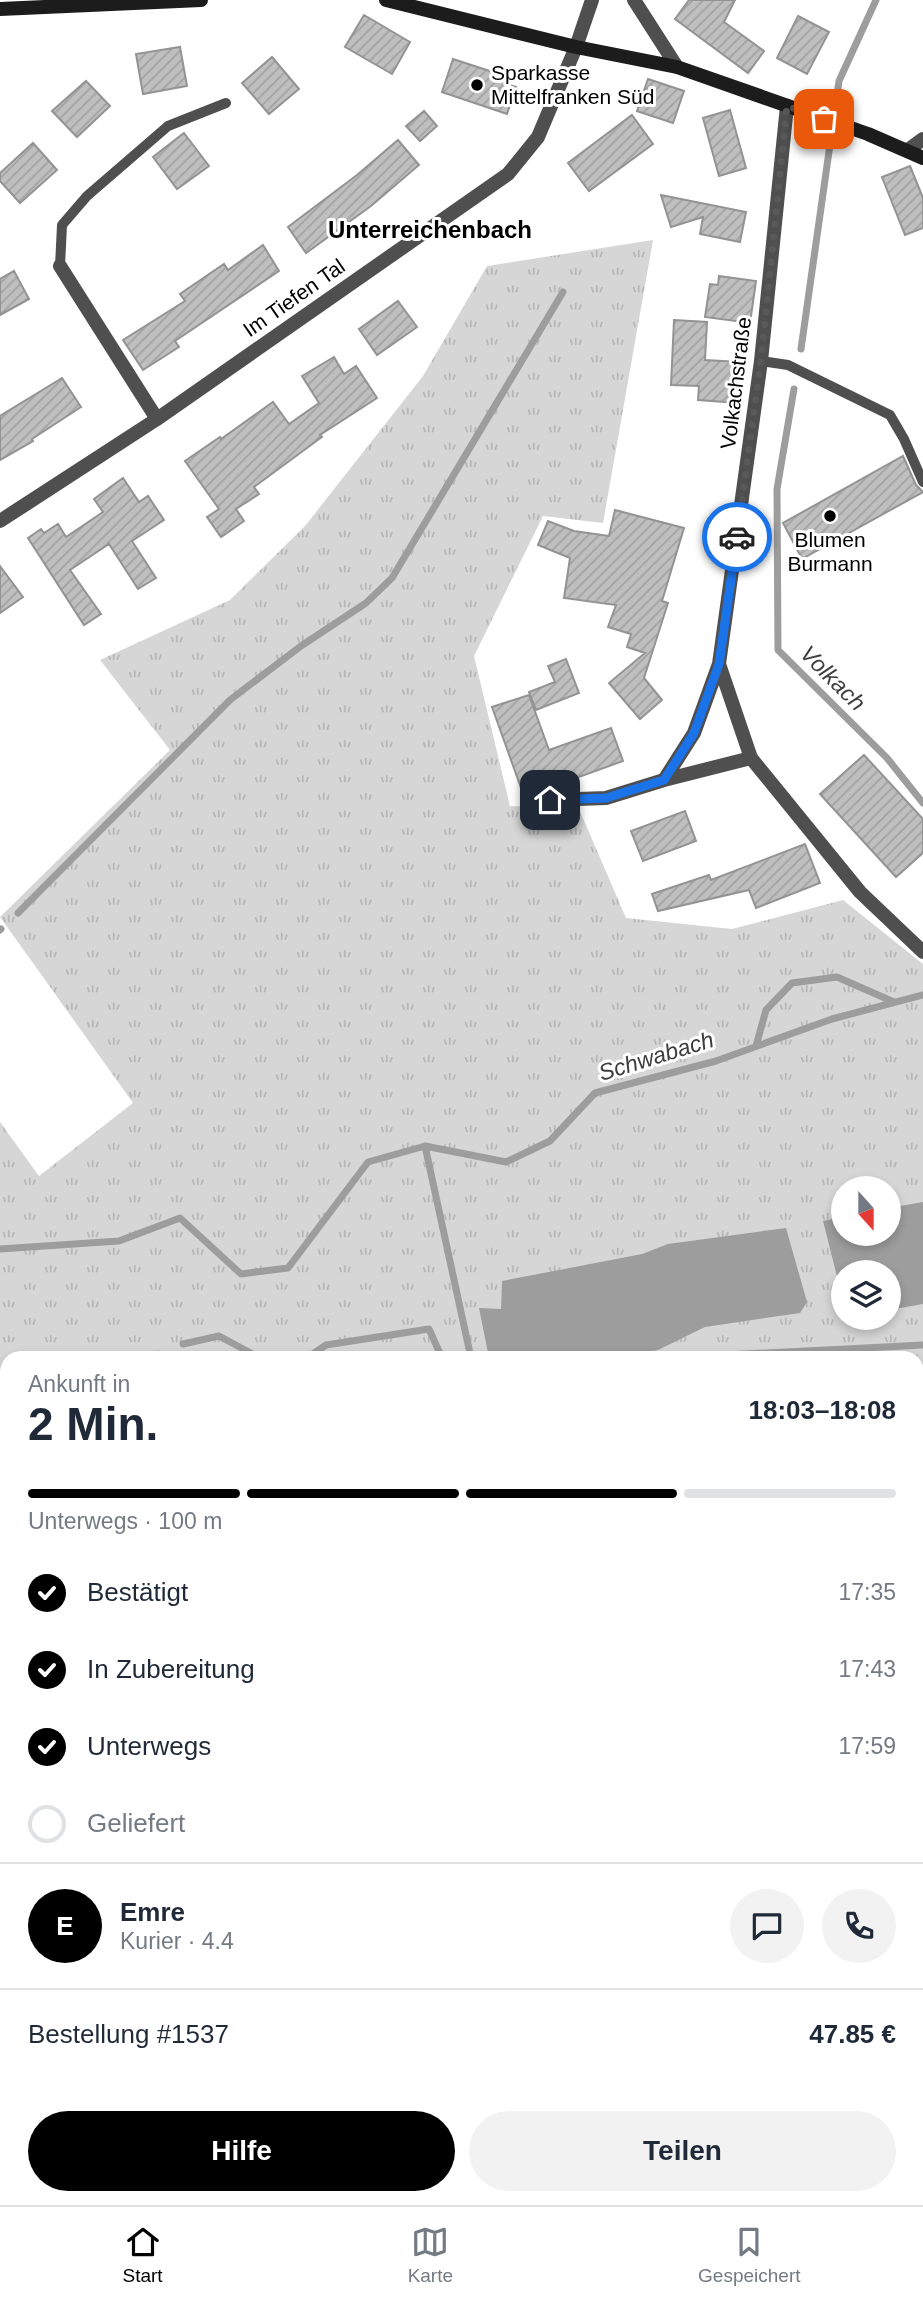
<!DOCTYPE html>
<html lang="de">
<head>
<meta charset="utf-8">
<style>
	:root { --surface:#fff; --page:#f2f2f3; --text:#1f2937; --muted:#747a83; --line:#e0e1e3; --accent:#000 }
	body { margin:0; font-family:Arial,sans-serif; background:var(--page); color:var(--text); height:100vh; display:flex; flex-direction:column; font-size:26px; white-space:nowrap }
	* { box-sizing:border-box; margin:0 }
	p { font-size:23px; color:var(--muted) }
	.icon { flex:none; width:38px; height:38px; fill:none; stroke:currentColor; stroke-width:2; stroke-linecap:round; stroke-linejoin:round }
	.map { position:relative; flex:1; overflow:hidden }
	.details { position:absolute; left:0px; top:1351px; width:924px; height:854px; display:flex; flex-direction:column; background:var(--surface); border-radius:21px 21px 0 0; box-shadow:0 4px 10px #0003 }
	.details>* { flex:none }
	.needle { width:46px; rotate:159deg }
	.fabs { position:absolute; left:831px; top:1176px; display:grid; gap:14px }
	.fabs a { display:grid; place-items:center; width:70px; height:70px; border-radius:50%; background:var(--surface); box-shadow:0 4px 10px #0003; font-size:35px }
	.pin { position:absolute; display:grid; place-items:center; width:60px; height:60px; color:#fff; margin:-30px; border-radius:14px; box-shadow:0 4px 10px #0006 }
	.courier { position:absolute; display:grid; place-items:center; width:70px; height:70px; margin:-35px; border:5px solid #1a73e8; border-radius:50%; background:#fff; color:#222; box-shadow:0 2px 9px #0007 }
	.headline em { font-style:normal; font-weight:700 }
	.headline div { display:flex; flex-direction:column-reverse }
	.headline { display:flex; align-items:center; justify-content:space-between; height:119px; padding:0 28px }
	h1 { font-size:46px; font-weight:700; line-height:52px }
	.bar { display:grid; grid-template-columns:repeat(4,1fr); gap:10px 7px; align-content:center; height:84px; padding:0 28px }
	.bar i { height:9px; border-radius:5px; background:var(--line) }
	.bar .current { background:var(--accent) }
	.bar p { grid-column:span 4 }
	.line { display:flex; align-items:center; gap:18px; padding:0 28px; border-top:2px solid var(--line) }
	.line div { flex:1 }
	.round { display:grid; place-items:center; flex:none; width:74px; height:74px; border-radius:37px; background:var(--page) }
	ol { padding:0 28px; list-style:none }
	li { display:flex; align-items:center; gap:21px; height:77px }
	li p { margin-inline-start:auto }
	li .icon { padding:7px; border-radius:50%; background:var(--accent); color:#fff; stroke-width:4 }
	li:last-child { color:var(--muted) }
	li i { width:38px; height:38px; border:4px solid var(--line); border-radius:50% }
	.button { display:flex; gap:14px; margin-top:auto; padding:14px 28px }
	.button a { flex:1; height:80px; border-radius:42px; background:var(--accent); color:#fff; font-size:28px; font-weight:700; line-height:80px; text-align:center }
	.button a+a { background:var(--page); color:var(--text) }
	.menu { display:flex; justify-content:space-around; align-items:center; height:98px; border-top:2px solid var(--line); background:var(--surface); font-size:19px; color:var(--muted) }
	.menu a { display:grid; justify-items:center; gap:4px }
	.menu .current { color:var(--accent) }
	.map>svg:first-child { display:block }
	.grass { fill:url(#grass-tufts); fill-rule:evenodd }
	.water { fill:#9d9d9d }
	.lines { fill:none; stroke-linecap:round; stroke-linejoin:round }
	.stream { stroke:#9d9d9d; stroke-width:7 }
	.building { fill:url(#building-hatch); stroke:#939393; stroke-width:2 }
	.lane { stroke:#4f4f4f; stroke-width:10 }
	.street { stroke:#4f4f4f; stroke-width:14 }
	.secondary { stroke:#1c1c1c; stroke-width:14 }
	.done { stroke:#595959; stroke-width:7; stroke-dasharray:0 12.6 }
	.route { stroke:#1a73e8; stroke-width:9 }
	.poi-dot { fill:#000; stroke:#fff; stroke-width:2.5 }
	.labels { text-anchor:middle; stroke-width:6; stroke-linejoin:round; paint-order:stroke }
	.poi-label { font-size:21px; fill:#000; stroke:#fff; text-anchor:start }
	.street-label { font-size:21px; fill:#000; stroke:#fff }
	.water-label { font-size:23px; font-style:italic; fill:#3e3e3e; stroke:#fff }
	.quarter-label { font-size:24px; font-weight:bold; fill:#000; stroke:#fff }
</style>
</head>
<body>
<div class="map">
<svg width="923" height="2205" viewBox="0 0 923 2205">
	<defs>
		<pattern id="grass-tufts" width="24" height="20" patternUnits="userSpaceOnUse" patternTransform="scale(1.75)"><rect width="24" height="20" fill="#d6d6d6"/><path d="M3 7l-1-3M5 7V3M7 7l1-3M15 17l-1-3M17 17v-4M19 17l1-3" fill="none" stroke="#b6b6b6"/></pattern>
		<pattern id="building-hatch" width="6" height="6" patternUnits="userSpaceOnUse" patternTransform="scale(1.75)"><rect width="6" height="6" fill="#bfbfbf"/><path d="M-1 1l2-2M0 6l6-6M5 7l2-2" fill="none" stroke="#a2a2a2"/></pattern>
	</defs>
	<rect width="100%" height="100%" fill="#fff"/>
	<!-- grass -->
	<path class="grass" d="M653,240L603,523L543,516L474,656L510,806L579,809L626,918L732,929L843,900L923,964V1408L917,1411V1358H7V2039L0,2040V1122L39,1176L133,1103L0,917L170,750L100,660L230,600L305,526L423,376L487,266ZM844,1188H889V1234H844ZM844,1272H889V1318H844Z"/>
	<!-- water -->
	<path class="water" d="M923,1202V1304L889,1310V1272H844L843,1300L823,1221L843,1217L844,1234H889V1208Z
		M786,1228L807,1302L800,1313L705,1327L658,1350L620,1357L489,1358L479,1308L501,1309L502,1281L642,1254L668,1244Z"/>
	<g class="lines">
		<!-- stream -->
		<path class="stream" d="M801,349L839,81L876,0
			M794,389L777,489L778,650L887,758L923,803
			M18,913L230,700L301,646L366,603L392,578L563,292
			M0,930L1,929
			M756,1046L766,1010L792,983L837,977L894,1002
			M425,1146L471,1358
			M0,1249L119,1241L180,1218L241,1274L288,1268L368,1162L425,1146L506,1162L550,1141L595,1093L716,1061L832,1019L923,995
			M183,1344L219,1336L260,1358
			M147,1358L157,1354
			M307,1358L326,1345L429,1329L442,1358
			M717,1358L725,1355L923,1345
			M0,1422L7,1419
			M0,1769L7,1764"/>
	</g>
	<!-- building -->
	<path class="building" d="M689,0H735L724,22L764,51L748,73L675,19Z
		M364,15L410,42L392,74L345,47Z
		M798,16L829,32L807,74L777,58Z
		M180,47L187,86L143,94L136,54Z
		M272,57L299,89L269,114L242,83Z
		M453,59L508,77L506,84L516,87L507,114L442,92Z
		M648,79L684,91L673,123L637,111Z
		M86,81L110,106L77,137L52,111Z
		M730,110L746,168L719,176L703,118Z
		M424,111L437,126L420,141L406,126Z
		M632,115L653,144L589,191L568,163Z
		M184,133L209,166L177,189L153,157Z
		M398,140L419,165L371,206L306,253L288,227L357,175Z
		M33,143L57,170L20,203L0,181V173Z
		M910,166L923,198V228L905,235L882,177Z
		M661,195L746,212L740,242L700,234L703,217L671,227Z
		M263,245L279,271L175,341L179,347L143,370L123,340L185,301L180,294L224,264L228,270Z
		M14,271L29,299L0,315V279Z
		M719,276L756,281L750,323L705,317L710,284L718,285Z
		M398,301L417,327L377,355L359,329Z
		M674,320L707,322L705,360L740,362L738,403L698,400L699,386L671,385Z
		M334,357L344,374L356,366L377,398L320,435L322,437L254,487L259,494L236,509L244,521L221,537L207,517L219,509L185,461L220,437L221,439L273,402L289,424L319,403L302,376Z
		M62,378L81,407L32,439L33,441L0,460V416Z
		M903,456L916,485L923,492L802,559L783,523Z
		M123,478L139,502L148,496L164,520L132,541L156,578L138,589L109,544L70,570L101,614L84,625L28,538L41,529L44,533L58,524L66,537L103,512L94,499Z
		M615,510L684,528L662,601L668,603L644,678L662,700L640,719L609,683L645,653L627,647L631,634L608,627L616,605L564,598L570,558L538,545L548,521L574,531L609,536Z
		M0,566L23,597L0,613Z
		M566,659L579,693L536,710L529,692L555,682L548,666Z
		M529,695L549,750L611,728L623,761L554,786L551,777L521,788L492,707Z
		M864,755L923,819V853L896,877L820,794Z
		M685,811L696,841L643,861L631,831Z
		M805,844L820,883L756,908L749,890L658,911L652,894L709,875L711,880Z"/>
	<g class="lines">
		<!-- lane -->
		<path class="lane" d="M60,266L62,225L87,196L168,126L226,103
			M761,361L788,365L890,415L904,439L923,482"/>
		<!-- street -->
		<path class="street" d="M634,0L677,67
			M908,150L923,139
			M60,266L157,419
			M0,521L157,419L508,174L538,137L576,47L592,0
			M719,664L751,758L860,892L923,952
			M664,780L694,733L719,664L761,361L787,106
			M550,800L606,798L664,780L751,758"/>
		<!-- secondary -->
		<path class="secondary" d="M386,0L576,47L677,67L868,134L923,158
			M0,9L201,0"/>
	</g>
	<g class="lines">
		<!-- done -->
		<path class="done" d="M737,537L761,361L787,106L824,119"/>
		<!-- route -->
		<path class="route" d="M550,800L606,798L664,780L694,733L719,664L737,537"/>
	</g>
	<!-- markers -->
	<g class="poi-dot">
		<circle cx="477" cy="85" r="7"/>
		<circle cx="830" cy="516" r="7"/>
	</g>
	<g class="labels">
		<!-- poi labels -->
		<g class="poi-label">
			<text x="491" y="80">Sparkasse<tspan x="491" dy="24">Mittelfranken Süd</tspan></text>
			<text x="830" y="547" text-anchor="middle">Blumen<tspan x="830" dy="24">Burmann</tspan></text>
		</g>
		<!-- street labels -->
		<g class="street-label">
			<text transform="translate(294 298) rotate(-35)" y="7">Im Tiefen Tal</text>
			<text transform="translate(736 383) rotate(-83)" y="7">Volkachstraße</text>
		</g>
		<!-- water labels -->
		<g class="water-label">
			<text transform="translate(833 678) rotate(45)" y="8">Volkach</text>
			<text transform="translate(656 1056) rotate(-17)" y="8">Schwabach</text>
		</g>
		<!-- quarter labels -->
		<g class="quarter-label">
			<text x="430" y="238">Unterreichenbach</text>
		</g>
	</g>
</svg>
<div class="fabs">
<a><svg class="needle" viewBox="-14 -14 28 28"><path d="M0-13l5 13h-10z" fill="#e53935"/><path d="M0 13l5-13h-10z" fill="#747a83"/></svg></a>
<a><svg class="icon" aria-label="layers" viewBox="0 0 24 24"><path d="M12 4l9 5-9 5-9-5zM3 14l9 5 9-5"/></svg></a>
</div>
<div class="pin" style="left:824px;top:119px;background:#ea580c"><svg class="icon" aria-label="bag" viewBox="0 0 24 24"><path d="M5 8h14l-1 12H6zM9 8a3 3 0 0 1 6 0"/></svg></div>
<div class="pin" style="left:550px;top:800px;background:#1f2937"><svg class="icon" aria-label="home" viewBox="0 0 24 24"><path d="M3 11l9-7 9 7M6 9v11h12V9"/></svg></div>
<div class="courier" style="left:737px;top:537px"><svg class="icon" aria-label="car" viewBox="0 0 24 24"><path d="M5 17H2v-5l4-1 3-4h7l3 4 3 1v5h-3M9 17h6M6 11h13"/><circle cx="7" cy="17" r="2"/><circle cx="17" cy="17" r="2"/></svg></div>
<section class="details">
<div class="headline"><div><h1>2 Min.</h1><p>Ankunft in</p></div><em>18:03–18:08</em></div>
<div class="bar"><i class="current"></i><i class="current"></i><i class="current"></i><i></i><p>Unterwegs · 100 m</p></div>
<ol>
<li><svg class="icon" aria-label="check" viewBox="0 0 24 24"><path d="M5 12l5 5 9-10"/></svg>Bestätigt<p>17:35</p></li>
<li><svg class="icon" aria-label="check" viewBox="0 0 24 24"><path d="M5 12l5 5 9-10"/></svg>In Zubereitung<p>17:43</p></li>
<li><svg class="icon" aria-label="check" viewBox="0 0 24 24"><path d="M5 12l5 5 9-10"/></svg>Unterwegs<p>17:59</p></li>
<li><i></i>Geliefert</li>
</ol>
<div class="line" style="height:126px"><b class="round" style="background:var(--accent);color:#fff">E</b><div><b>Emre</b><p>Kurier · 4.4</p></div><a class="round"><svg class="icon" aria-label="chat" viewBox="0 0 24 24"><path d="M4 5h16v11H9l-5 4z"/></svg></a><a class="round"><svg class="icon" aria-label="phone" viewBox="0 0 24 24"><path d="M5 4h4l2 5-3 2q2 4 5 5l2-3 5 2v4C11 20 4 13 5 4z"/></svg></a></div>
<div class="line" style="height:91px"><div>Bestellung #1537</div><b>47.85 €</b></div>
<div class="button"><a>Hilfe</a><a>Teilen</a></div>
</section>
</div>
<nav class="menu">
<a class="current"><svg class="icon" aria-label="home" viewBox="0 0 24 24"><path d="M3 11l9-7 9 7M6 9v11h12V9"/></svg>Start</a>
<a><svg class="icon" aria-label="map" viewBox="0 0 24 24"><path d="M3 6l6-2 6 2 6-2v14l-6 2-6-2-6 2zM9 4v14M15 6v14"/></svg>Karte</a>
<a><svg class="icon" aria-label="saved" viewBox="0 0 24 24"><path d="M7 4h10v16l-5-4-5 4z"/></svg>Gespeichert</a>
</nav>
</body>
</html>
